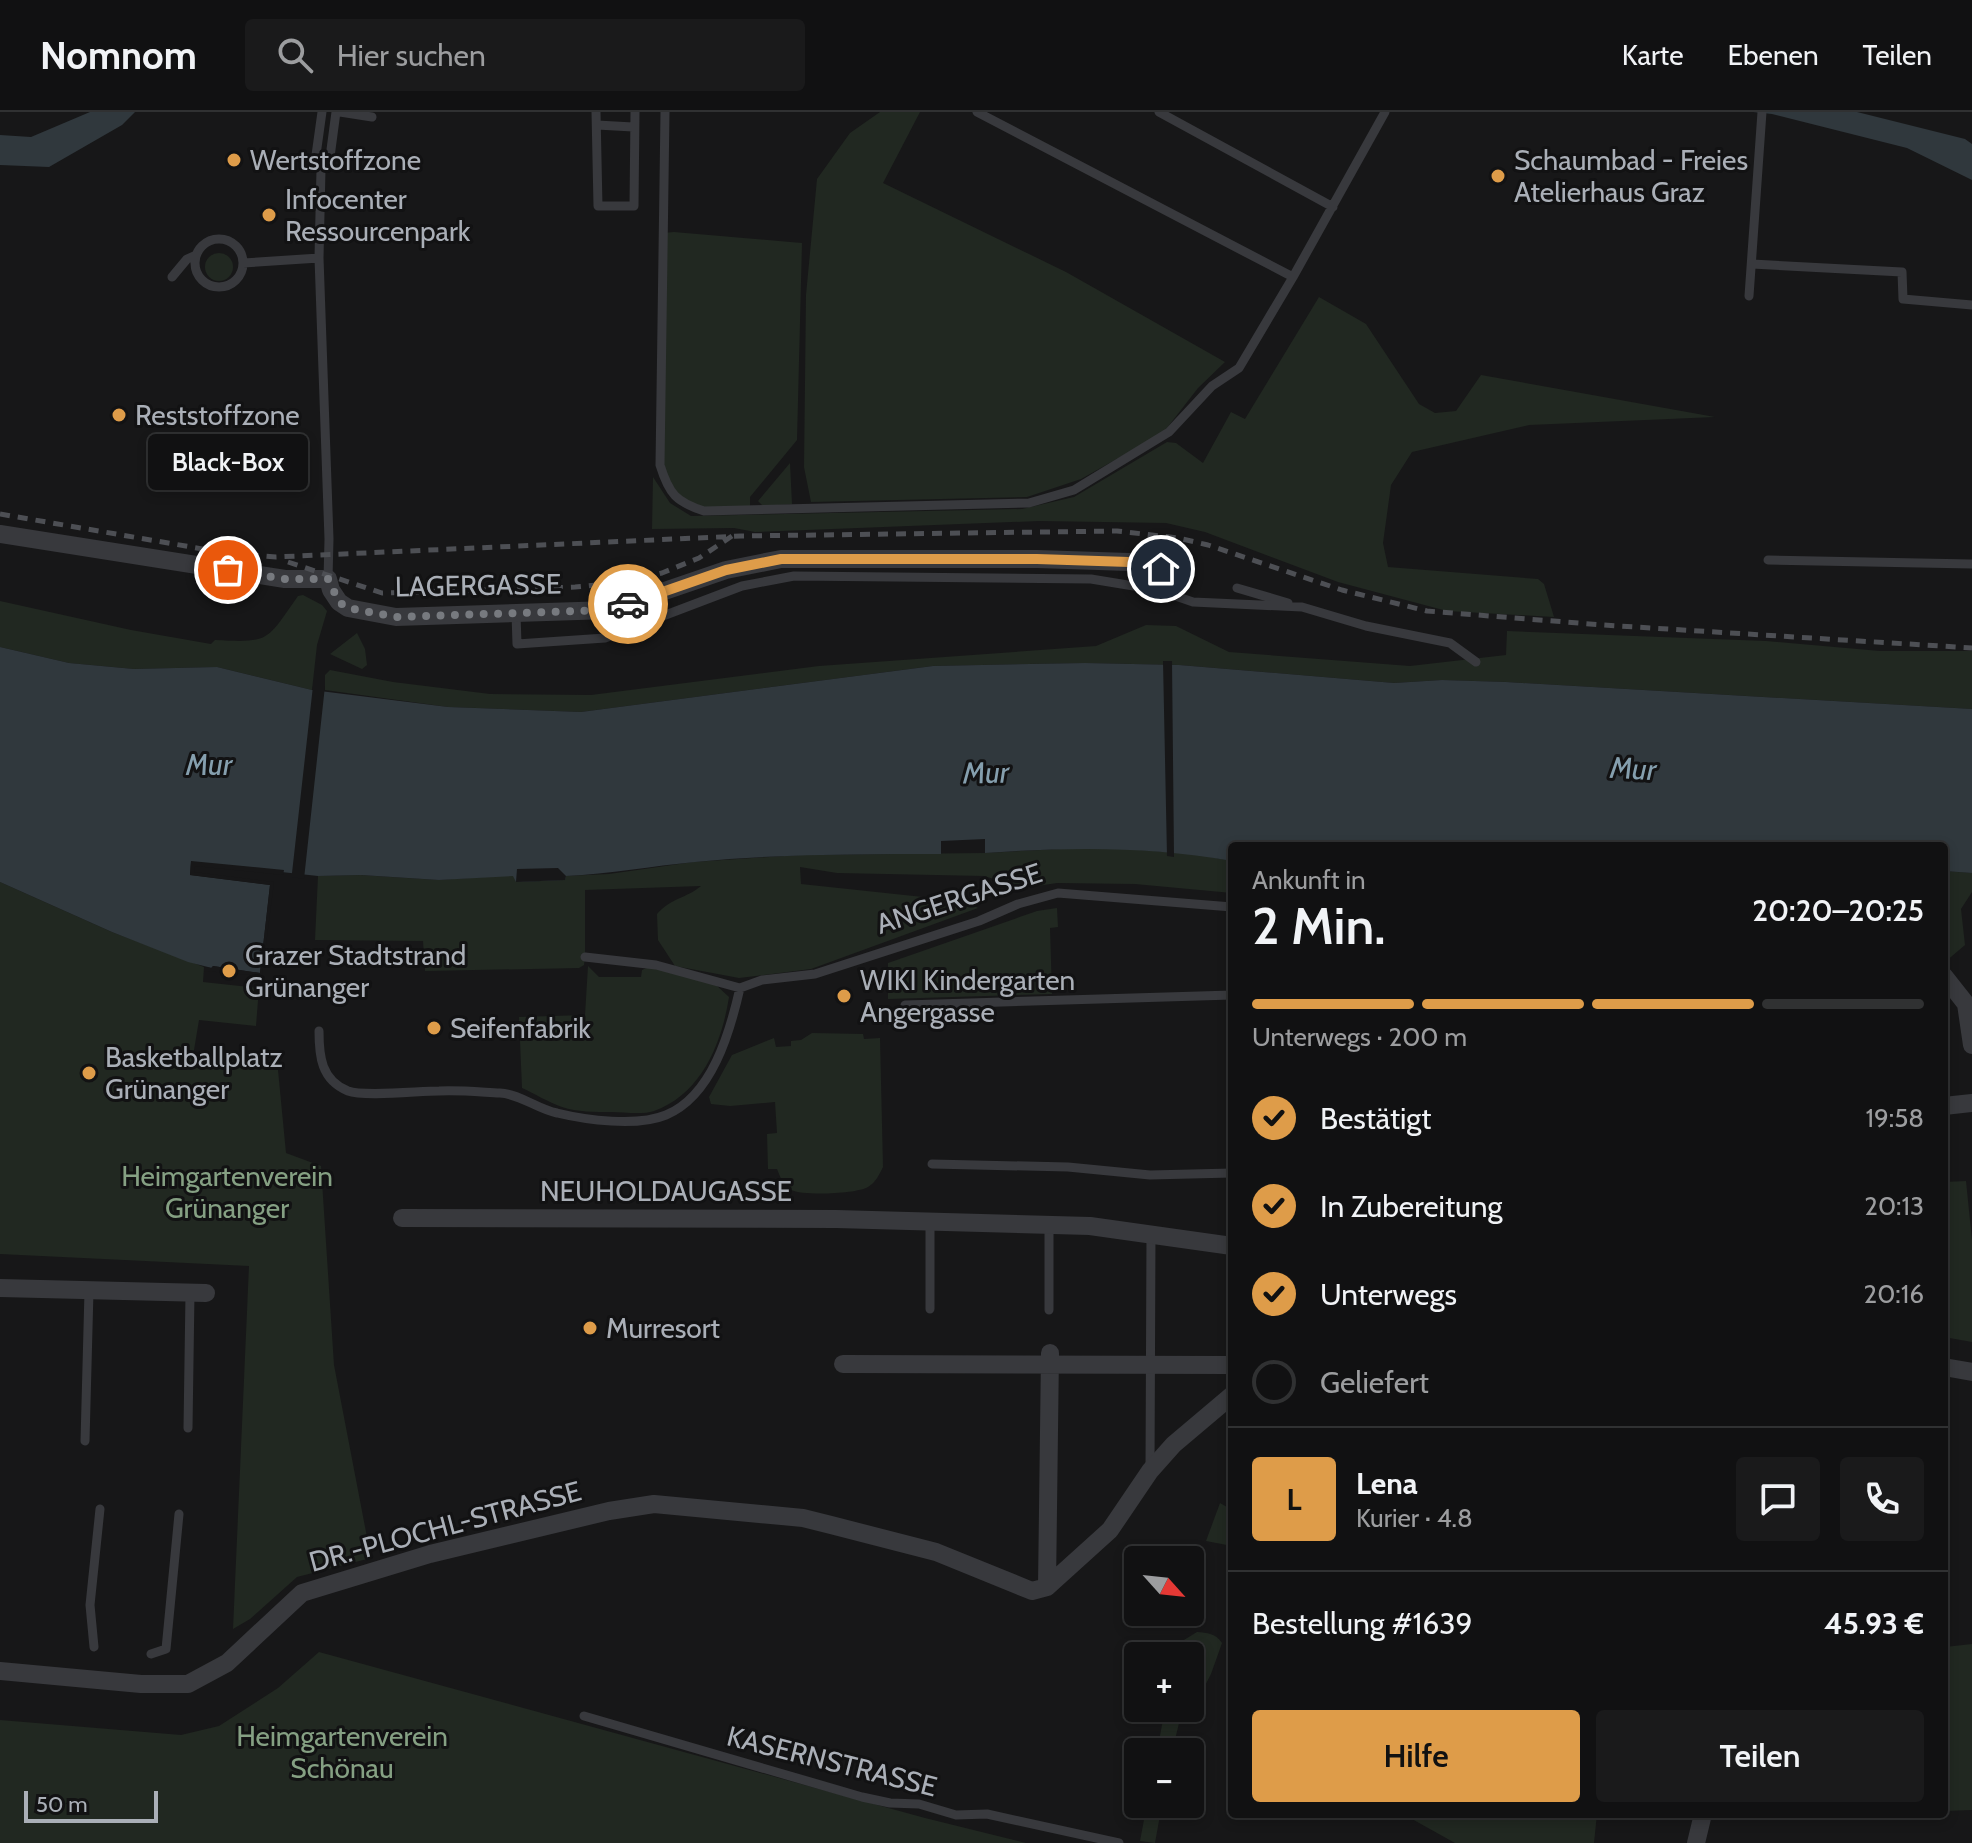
<!DOCTYPE html>
<html lang="de">
<head>
<meta charset="utf-8">
<style>
	:root { --surface:#111112; --page:#1a1a1b; --text:#f1f3f6; --muted:#9c9d9f; --line:#303132; --accent:#de9c49 }
	body { margin:0; font-family:Cabin,sans-serif; background:var(--page); color:var(--text); height:100vh; display:flex; flex-direction:column; font-size:30px; white-space:nowrap }
	* { box-sizing:border-box; margin:0 }
	p { font-size:26px; color:var(--muted) }
	.icon { flex:none; width:44px; height:44px; fill:none; stroke:currentColor; stroke-width:2; stroke-linecap:round; stroke-linejoin:round }
	.map { position:relative; flex:1; overflow:hidden }
	.panel { position:absolute; left:1228px; top:730px; width:720px; height:976px; display:flex; flex-direction:column; background:var(--surface); border-radius:8px; box-shadow:0 4px 12px #0003,0 0 0 2px var(--line) }
	.panel>* { flex:none }
	.needle { width:52px; rotate:117deg }
	.fabs { position:absolute; left:1124px; top:1434px; display:grid; gap:16px }
	.fabs a { display:grid; place-items:center; width:80px; height:80px; border-radius:8px; background:var(--surface); box-shadow:0 4px 12px #0003,0 0 0 2px var(--line); font-size:40px }
	.scale { position:absolute; left:24px; bottom:20px; width:134px; box-sizing:border-box; padding-left:8px; border:4px solid #aaafb7; border-top:0; font-size:22px; line-height:28px; white-space:nowrap; color:#aaafb7; -webkit-text-stroke:6px #121213; paint-order:stroke }
	.pin { position:absolute; display:grid; place-items:center; width:68px; height:68px; color:#fff; margin:-34px; border:4px solid #fff; border-radius:50%; box-shadow:0 2px 8px #0007 }
	.courier { position:absolute; display:grid; place-items:center; width:80px; height:80px; margin:-40px; border:6px solid #de9c49; border-radius:50%; background:#fff; color:#222; box-shadow:0 2px 10px #0007 }
	.bubble { position:absolute; height:56px; border-radius:8px; background:var(--surface); box-shadow:0 4px 12px #0003,0 0 0 2px var(--line); font-size:26px; font-weight:600; line-height:56px; text-align:center }
	.headline em { font-style:normal; font-weight:600 }
	.headline div { display:flex; flex-direction:column-reverse }
	.headline { display:flex; align-items:center; justify-content:space-between; height:136px; padding:0 24px }
	h1 { font-size:52px; font-weight:600; line-height:60px }
	.bar { display:grid; grid-template-columns:repeat(4,1fr); gap:12px 8px; align-content:center; height:96px; padding:0 24px }
	.bar i { height:10px; border-radius:6px; background:var(--line) }
	.bar .on { background:var(--accent) }
	.bar p { grid-column:span 4 }
	.line { display:flex; align-items:center; gap:20px; padding:0 24px; border-top:2px solid var(--line) }
	.line div { flex:1 }
	.round { display:grid; place-items:center; flex:none; width:84px; height:84px; border-radius:8px; background:var(--page) }
	ol { padding:0 24px; list-style:none }
	li { display:flex; align-items:center; gap:24px; height:88px }
	li p { margin-inline-start:auto }
	li .icon { padding:8px; border-radius:50%; background:var(--accent); color:#111; stroke-width:4 }
	li:last-child { color:var(--muted) }
	li i { width:44px; height:44px; border:4px solid var(--line); border-radius:50% }
	.cta { display:flex; gap:16px; margin-top:auto; padding:16px 24px }
	.cta a { flex:1; height:92px; border-radius:8px; background:var(--accent); color:#111; font-size:32px; font-weight:600; line-height:92px; text-align:center }
	.cta a+a { background:var(--page); color:var(--text) }
	header { display:flex; align-items:center; gap:48px; box-sizing:border-box; height:112px; padding:0 40px; background:var(--surface); border-bottom:2px solid var(--line) }
	header strong { font-size:38px }
	nav { display:flex; gap:44px; margin-inline-start:auto; font-size:28px }
	.search { width:560px; height:72px; background:var(--page); display:flex; align-items:center; gap:20px; box-sizing:border-box; padding:0 28px; border-radius:8px; color:var(--muted); font-size:30px }
	.map>svg:first-child { display:block }
	.green { fill:#212821 }
	.water { fill:#30383d }
	.pier { fill:#171718 }
	.lines { fill:none; stroke-linecap:round; stroke-linejoin:round }
	.service { stroke:#38393d; stroke-width:9 }
	.minor { stroke:#38393d; stroke-width:18 }
	.rail { stroke:#4d4f54; stroke-width:5; stroke-dasharray:10 8; stroke-linecap:butt }
	.done { stroke:#777a7f; stroke-width:8; stroke-dasharray:0 14.4 }
	.route { stroke:#de9c49; stroke-width:10 }
	.poi-dot { fill:#de9c49; stroke:#121213; stroke-width:3 }
	.labels { text-anchor:middle; stroke-width:6; stroke-linejoin:round; paint-order:stroke }
	.poi-label { font-size:28px; fill:#aaafb7; stroke:#121213; text-anchor:start }
	.street-label { font-size:28px; fill:#aaafb7; stroke:#121213 }
	.park-label { font-size:28px; fill:#85a083; stroke:#121213 }
	.water-label { font-size:30px; font-style:italic; fill:#859fae; stroke:#121213 }
</style>
</head>
<body>
<header>
<strong>Nomnom</strong>
<div class="search"><svg class="icon" aria-label="search" viewBox="0 0 24 24"><circle cx="10" cy="10" r="6"/><path d="M15 15l6 6"/></svg>Hier suchen</div>
<nav><a>Karte</a><a>Ebenen</a><a>Teilen</a></nav>
</header>
<div class="map">
<svg width="1972" height="1731" viewBox="0 0 1972 1731">
	<rect width="100%" height="100%" fill="#171718"/>
	<!-- green -->
	<path class="green" d="M880,0H920L883,71L1066,160L1225,250L1198,276L1163,321L1081,367L1027,385L811,390L804,355L806,183L817,67L850,21Z
		M674,120L802,131L797,328L750,385V398L704,399L684,392L660,353L663,121Z
		M205 155a14 14 0 1 1 28 0a14 14 0 1 1-28 0Z
		M1319,185L1366,212L1419,292L1435,301L1456,299L1481,263L1715,305L1529,313L1412,340L1391,373L1383,431L1388,455L1538,467L1544,472L1554,505L1447,499L1338,470L1205,420L1166,411L1039,409L755,420L734,416L652,417L653,365L670,391L691,404L1022,397L1074,385L1167,330L1176,331L1203,351L1231,300L1245,307Z
		M790,351L792,392L763,394L758,389Z
		M303,483L322,493L327,499L317,533L312,578L217,555L134,557L69,551L0,535V489L131,518L211,532L215,528C271,531 266,529 298,484Z
		M1146,513L1176,514L1229,540L1410,554L1506,543L1507,519L1766,529L1880,539H1972V597L1506,570L1442,568L1394,571L1179,553L1085,551L933,554L581,600L448,595L325,578V563L330,558L393,570L490,582L591,583L819,554L1096,534Z
		M357,521L365,537L367,553L362,557L330,542Z
		M1099,735L1195,742L1232,749V781L1135,772L1057,771L1024,776L984,764L837,761L800,755L801,772L970,790L978,796L811,857L739,866L675,854L658,828L657,802C671,786 687,786 701,774L585,778V845L584,853L579,856L425,859L423,829L315,828L318,764L360,763L439,768L514,763L517,770L564,768L566,764L609,762L693,750L800,743L985,741Z
		M1944,759L1972,761V780L1961,797L1965,833L1945,850Z
		M0,770L112,820L204,855L203,870L259,876L256,914L199,908L193,944L273,955L278,958L286,1041L321,1054L334,1253L371,1446L297,1465L250,1507L233,1517L249,1154L0,1142Z
		M1057,796L1058,815L1050,816L1052,882L888,887V851L1037,799Z
		M588,854L599,865H641L642,858L649,855L716,873L729,885C722,930 702,982 654,999C642,1003 624,1000 611,1000C595,1000 577,1000 562,995C548,990 535,982 522,976L519,905L585,903Z
		M812,921L863,922L864,927L880,926L883,1055C879,1063 876,1070 868,1075C856,1082 803,1084 791,1078C783,1074 780,1064 777,1057H768L767,1022L777,1021L775,990L730,994L711,992L709,985L732,943L774,926L776,935L791,934V929L801,928Z
		M1966,1069L1972,1128V1230L1944,1225V1070Z
		M1220,1391L1232,1398V1434L1206,1429Z
		M1197,1520C1207,1521 1216,1521 1222,1531L1211,1562L1194,1595L1190,1596V1544H1176L1179,1531Z
		M1944,1530L1945,1535L1972,1532V1698L1944,1699Z
		M319,1540L925,1706L1026,1731H0V1608L181,1623L219,1614L278,1576Z
		M1164,1602L1181,1603L1172,1640H1157Z
		M1147,1692H1162L1155,1731L1140,1729Z
		M1403,1702H1597L1594,1731H1455Z"/>
	<!-- water -->
	<path class="water" d="M90,0H135L122,13L49,55L0,53V23L31,25Z
		M1753,0H1857L1965,27L1972,32V68L1907,36L1772,2Z
		M0,535L69,551L134,557L217,555L312,578L448,595L581,600L933,554L1085,551L1179,553L1394,571L1442,568L1506,570L1972,597V761L1944,759V734H1232V749C1150,734 1068,735 985,741V727L941,729V742C859,742 777,742 695,750C652,754 610,762 566,764L565,768L516,770L513,764L439,768L361,763L318,764L191,750L190,763L270,773L260,861L213,854L212,856L188,850L112,820L0,770Z"/>
	<!-- pier -->
	<path class="pier" d="M1163,549H1172L1174,745L1167,744Z
		M313,574H325L304,767L292,765V761Z
		M191,749L284,758L283,763L195,754L194,760L274,770L262,864L204,859V855L211,856L213,854L260,861L270,773L190,763Z
		M558,756L566,764L565,768L516,770L517,757Z"/>
	<g class="lines">
		<!-- service -->
		<path class="service" d="M322,0L316,43L321,57L319,146L329,427L328,467
			M340,0L372,5
			M596,0L598,94H634L635,0
			M665,0L660,353C669,382 676,390 704,399L1029,391L1074,378L1169,320L1212,274L1239,256L1293,165L1385,0
			M977,0L1293,165
			M1159,0L1333,95
			M597,13L633,15
			M321,57L330,45L336,0
			M195 151a24 24 0 1 1 48 0a24 24 0 1 1-48 0Z
			M243,151L319,146
			M1752,152L1902,160L1903,187L1972,193
			M172,165L187,147L196,143
			M1749,184L1762,0
			M1768,448L1972,452
			M1237,476L1288,491
			M516,502L517,532L605,526L742,474L794,464L1091,467L1158,478L1193,490L1302,495L1366,514L1450,531L1476,550
			M585,845L656,853L740,876L762,868L815,862L979,809L1018,792L1058,781L1232,795
			M905,893L1232,883
			M319,919C319,944 321,968 348,979C364,985 419,979 439,979C459,978 480,980 500,981C520,982 537,997 557,1001C586,1008 637,1015 666,1003C712,984 730,920 740,876
			M932,1052L1068,1055L1150,1063L1232,1061
			M1049,1113V1198
			M930,1197V1111
			M188,1316L190,1181
			M85,1329L89,1179
			M1150,1357L1151,1121
			M94,1535L90,1493L100,1397
			M151,1542L166,1537L179,1402
			M584,1604L862,1685L890,1691L919,1692L956,1703L987,1702L1119,1731"/>
		<!-- minor -->
		<path class="minor" d="M0,422L285,467H328L331,478L339,490L348,496L396,505L609,498L726,458L781,447H1037L1129,450L1161,457
			M1944,864L1966,892L1972,933
			M1944,994L1972,991
			M402,1106L836,1107L1090,1114L1232,1134
			M0,1176L206,1181
			M843,1252L1232,1253
			M1944,1255L1972,1260
			M1047,1475L1050,1241
			M0,1559L141,1572H188L227,1551L302,1481L430,1442L609,1399L654,1392L803,1406L831,1413L936,1440L1032,1479L1047,1475L1110,1418L1150,1359L1174,1332L1232,1283
			M1696,1731L1703,1702"/>
		<!-- rail -->
		<path class="rail" d="M0,402L226,441L276,445L741,424L1117,419L1178,426L1208,433L1342,478L1427,499L1603,513L1972,536
			M288,450L382,481L575,475L627,470L662,461L699,446L732,424"/>
	</g>
	<g class="lines">
		<!-- done -->
		<path class="done" d="M228,458L285,467H328L339,490L348,496L396,505L609,498L628,492"/>
		<!-- route -->
		<path class="route" d="M628,492L726,458L781,447H1037L1129,450L1161,457"/>
	</g>
	<!-- markers -->
	<g class="poi-dot">
		<circle cx="234" cy="48" r="8"/>
		<circle cx="1498" cy="64" r="8"/>
		<circle cx="269" cy="103" r="8"/>
		<circle cx="119" cy="303" r="8"/>
		<circle cx="229" cy="859" r="8"/>
		<circle cx="844" cy="884" r="8"/>
		<circle cx="434" cy="916" r="8"/>
		<circle cx="89" cy="961" r="8"/>
		<circle cx="590" cy="1216" r="8"/>
	</g>
	<g class="labels">
		<!-- poi labels -->
		<g class="poi-label">
			<text x="250" y="58">Wertstoffzone</text>
			<text x="1514" y="58">Schaumbad - Freies<tspan x="1514" dy="32">Atelierhaus Graz</tspan></text>
			<text x="285" y="97">Infocenter<tspan x="285" dy="32">Ressourcenpark</tspan></text>
			<text x="135" y="313">Reststoffzone</text>
			<text x="245" y="853">Grazer Stadtstrand<tspan x="245" dy="32">Grünanger</tspan></text>
			<text x="860" y="878">WIKI Kindergarten<tspan x="860" dy="32">Angergasse</tspan></text>
			<text x="450" y="926">Seifenfabrik</text>
			<text x="105" y="955">Basketballplatz<tspan x="105" dy="32">Grünanger</tspan></text>
			<text x="606" y="1226">Murresort</text>
		</g>
		<!-- street labels -->
		<g class="street-label">
			<text transform="translate(478 473) rotate(-1)" y="10">LAGERGASSE</text>
			<text transform="translate(959 786) rotate(-18)" y="10">ANGERGASSE</text>
			<text x="666" y="1089">NEUHOLDAUGASSE</text>
			<text transform="translate(445 1414) rotate(-15)" y="10">DR.-PLOCHL-STRASSE</text>
			<text transform="translate(832 1649) rotate(14)" y="10">KASERNSTRASSE</text>
		</g>
		<!-- park labels -->
		<g class="park-label">
			<text x="227" y="1074">Heimgartenverein<tspan x="227" dy="32">Grünanger</tspan></text>
			<text x="342" y="1634">Heimgartenverein<tspan x="342" dy="32">Schönau</tspan></text>
		</g>
		<!-- water labels -->
		<g class="water-label">
			<text x="209" y="663">Mur</text>
			<text transform="translate(1633 657) rotate(3)" y="10">Mur</text>
			<text transform="translate(986 661) rotate(-1)" y="10">Mur</text>
		</g>
	</g>
</svg>
<div class="fabs">
<a><svg class="needle" viewBox="-14 -14 28 28"><path d="M0-13l5 13h-10z" fill="#e53935"/><path d="M0 13l5-13h-10z" fill="#9c9d9f"/></svg></a>
<a>+</a>
<a>−</a>
</div>
<div class="scale">50 m</div>
<div class="pin" style="left:228px;top:458px;background:#ea580c"><svg class="icon" aria-label="bag" viewBox="0 0 24 24"><path d="M5 8h14l-1 12H6zM9 8a3 3 0 0 1 6 0"/></svg></div>
<div class="pin" style="left:1161px;top:457px;background:#1f2937"><svg class="icon" aria-label="home" viewBox="0 0 24 24"><path d="M3 11l9-7 9 7M6 9v11h12V9"/></svg></div>
<div class="courier" style="left:628px;top:492px"><svg class="icon" aria-label="car" viewBox="0 0 24 24"><path d="M5 17H2v-5l4-1 3-4h7l3 4 3 1v5h-3M9 17h6M6 11h13"/><circle cx="7" cy="17" r="2"/><circle cx="17" cy="17" r="2"/></svg></div>
<div class="bubble" style="left:148px;top:322px;width:160px">Black-Box</div>
<section class="panel">
<div class="headline"><div><h1>2 Min.</h1><p>Ankunft in</p></div><em>20:20–20:25</em></div>
<div class="bar"><i class="on"></i><i class="on"></i><i class="on"></i><i></i><p>Unterwegs · 200 m</p></div>
<ol>
<li><svg class="icon" aria-label="check" viewBox="0 0 24 24"><path d="M5 12l5 5 9-10"/></svg>Bestätigt<p>19:58</p></li>
<li><svg class="icon" aria-label="check" viewBox="0 0 24 24"><path d="M5 12l5 5 9-10"/></svg>In Zubereitung<p>20:13</p></li>
<li><svg class="icon" aria-label="check" viewBox="0 0 24 24"><path d="M5 12l5 5 9-10"/></svg>Unterwegs<p>20:16</p></li>
<li><i></i>Geliefert</li>
</ol>
<div class="line" style="height:144px"><b class="round" style="background:var(--accent);color:#111">L</b><div><b>Lena</b><p>Kurier · 4.8</p></div><a class="round"><svg class="icon" aria-label="chat" viewBox="0 0 24 24"><path d="M4 5h16v11H9l-5 4z"/></svg></a><a class="round"><svg class="icon" aria-label="phone" viewBox="0 0 24 24"><path d="M5 4h4l2 5-3 2q2 4 5 5l2-3 5 2v4C11 20 4 13 5 4z"/></svg></a></div>
<div class="line" style="height:104px"><div>Bestellung #1639</div><b>45.93 €</b></div>
<div class="cta"><a>Hilfe</a><a>Teilen</a></div>
</section>
</div>
</body>
</html>
